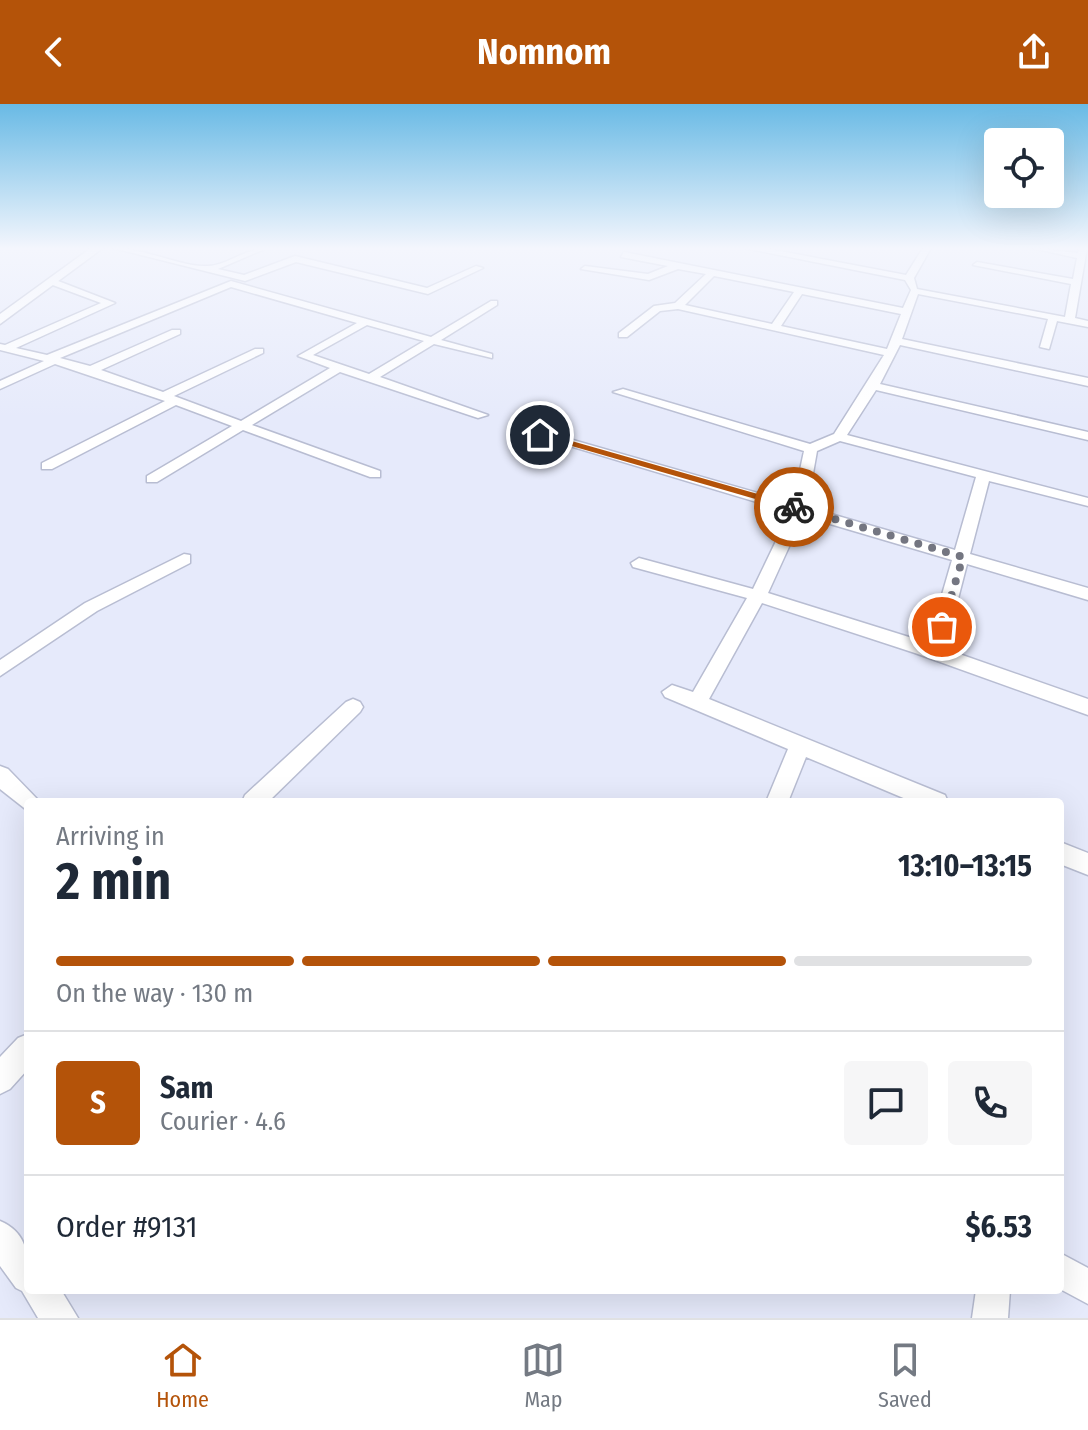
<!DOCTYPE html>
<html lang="en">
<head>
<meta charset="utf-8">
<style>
	:root { --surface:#fff; --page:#f6f6f7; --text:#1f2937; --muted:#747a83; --line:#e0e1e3; --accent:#b45309 }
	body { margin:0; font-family:"Fira Sans Condensed",sans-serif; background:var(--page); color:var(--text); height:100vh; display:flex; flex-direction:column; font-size:30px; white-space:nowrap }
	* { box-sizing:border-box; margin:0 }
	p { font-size:26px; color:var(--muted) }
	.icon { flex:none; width:44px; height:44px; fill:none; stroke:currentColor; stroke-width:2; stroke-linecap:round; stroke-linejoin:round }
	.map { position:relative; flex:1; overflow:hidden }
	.side { position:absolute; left:24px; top:694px; width:1040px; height:496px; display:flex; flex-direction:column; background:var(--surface); border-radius:8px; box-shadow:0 8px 32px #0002 }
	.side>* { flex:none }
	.tools { position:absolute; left:984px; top:24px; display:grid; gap:16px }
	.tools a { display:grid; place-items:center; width:80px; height:80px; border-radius:8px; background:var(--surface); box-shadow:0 8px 32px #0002; font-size:40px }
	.pin { position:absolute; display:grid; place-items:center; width:68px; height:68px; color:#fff; margin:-34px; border:4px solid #fff; border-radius:50%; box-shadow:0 2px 8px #0007 }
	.courier { position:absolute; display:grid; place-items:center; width:80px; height:80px; margin:-40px; border:6px solid #b45309; border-radius:50%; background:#fff; color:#222; box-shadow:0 2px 10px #0007 }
	.summary em { font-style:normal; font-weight:700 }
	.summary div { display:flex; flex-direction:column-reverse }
	.summary { display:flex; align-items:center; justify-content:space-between; height:136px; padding:0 32px }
	h1 { font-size:52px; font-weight:700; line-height:60px }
	.bar { display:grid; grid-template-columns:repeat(4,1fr); gap:12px 8px; align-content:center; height:96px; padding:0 32px }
	.bar i { height:10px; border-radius:6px; background:var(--line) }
	.bar .on { background:var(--accent) }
	.bar p { grid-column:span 4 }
	.line { display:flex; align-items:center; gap:20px; padding:0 32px; border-top:2px solid var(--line) }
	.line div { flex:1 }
	.round { display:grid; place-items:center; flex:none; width:84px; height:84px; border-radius:8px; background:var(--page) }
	header { display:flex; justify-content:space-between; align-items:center; height:104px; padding:0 32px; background:var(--accent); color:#fff; font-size:36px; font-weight:700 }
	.tab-bar { display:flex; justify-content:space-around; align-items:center; height:112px; border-top:2px solid var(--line); background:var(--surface); font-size:22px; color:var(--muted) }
	.tab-bar a { display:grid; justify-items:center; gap:4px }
	.tab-bar .on { color:var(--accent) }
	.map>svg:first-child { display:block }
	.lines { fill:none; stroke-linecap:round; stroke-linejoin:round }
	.minor-casing { stroke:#b8bdd2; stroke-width:3 }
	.tertiary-casing { stroke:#b8bdd2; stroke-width:3 }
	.minor { fill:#fff; fill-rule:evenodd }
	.tertiary { fill:#fff; fill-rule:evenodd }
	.route { fill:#b45309 }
	.done { stroke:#747681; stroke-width:8; stroke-dasharray:0 14.4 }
</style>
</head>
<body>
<header><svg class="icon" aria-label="back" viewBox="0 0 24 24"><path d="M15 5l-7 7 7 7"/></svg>Nomnom<svg class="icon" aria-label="share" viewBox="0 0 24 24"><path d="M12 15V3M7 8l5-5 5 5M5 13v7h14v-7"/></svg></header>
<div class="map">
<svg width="1088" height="1214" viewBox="0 0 1088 1214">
	<rect width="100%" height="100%" fill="#e6eafb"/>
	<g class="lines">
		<defs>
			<path id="minor" d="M113,144C145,144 180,163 207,162C227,162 245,144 267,144L218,165L244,171L295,152L427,184L476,162L483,164L428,190L296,158L245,177Z
				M744,144H764L906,171L923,144H931L914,174L917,185L1065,213L1071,180L973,161L977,158L1073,175L1077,154L1032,144L1078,149L1079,144H1087L1075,214L1088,217V223L1057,217L1049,245L1040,243L1048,215L918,190L902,235L1088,274V282L900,241L880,280L1088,328V336L876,286L847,331L1088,394V402L989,377L970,450L1088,484V496L967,460L945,545L1088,595V611L915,549L762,499L709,595L945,691L948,698H913L806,653L788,698H766L788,645L665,593L662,588L672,581L693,588L747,494L633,463L631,459L639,454L753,485L790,408L533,331L545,328L793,399L804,347L613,288L623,285L810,340L834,330L884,251L678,205L660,207L627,233H619V229L654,202L675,199L706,170L678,165L649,176L581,165L585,162L648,170L668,162L621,153L624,148L903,204L911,186L905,176ZM714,172L794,188L772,220L685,201ZM802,190L901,210L887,245L781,222ZM840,337L976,373L955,446L807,403L817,347ZM803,412L952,456L928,539L768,489Z
				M53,175L115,199L16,244L47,251L231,177L431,233L491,197H497V201L441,236L492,250V254L434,240L380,273L488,311L478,314L340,268L252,321L380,367V373H370L243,326L157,378H147V372L232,322L176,301L52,365H42V359L165,297L55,260L0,285V277L44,257L0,246V240L5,241L101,199L50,180ZM231,183L357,219L298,252L330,264L241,317L174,292L263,249V245H255L163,288L101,266L180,230V226H172L90,262L60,254ZM367,221L424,237L369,270L313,251Z
				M184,450L190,451V459L97,507L0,572V556L85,499Z
				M353,595L360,598L363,603L360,608L268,698H242L245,691L346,598Z
				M0,662L8,665L40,698H28V707L0,685Z
				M1060,738L1088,749V771L1060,760Z
				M28,930V965L10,985L0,990V953L18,934Z
				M0,1117C31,1130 28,1157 28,1186H61L78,1214H38L22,1187L16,1184L0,1162Z
				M1060,1149L1088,1164V1200L1060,1185Z
				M976,1186H1010L1008,1214H972Z"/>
			<path id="tertiary" d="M91,144H103L0,220V210Z"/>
		</defs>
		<!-- minor casing -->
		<use href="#minor" class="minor-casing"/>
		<!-- tertiary casing -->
		<use href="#tertiary" class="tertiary-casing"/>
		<!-- minor -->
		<use href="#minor" class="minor"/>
		<!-- tertiary -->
		<use href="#tertiary" class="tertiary"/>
	</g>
	<!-- sky -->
	<linearGradient id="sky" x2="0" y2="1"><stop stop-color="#69bae5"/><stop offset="0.46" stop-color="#f4f6fd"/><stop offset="1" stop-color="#f4f6fd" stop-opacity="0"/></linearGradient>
	<rect width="1088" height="314" fill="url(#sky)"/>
	<!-- route -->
	<path class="route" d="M540,328L797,401L799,403L790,405L537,332Z"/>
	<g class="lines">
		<!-- done -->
		<path class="done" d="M794,403L963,453L942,523"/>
	</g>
</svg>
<div class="tools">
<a><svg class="icon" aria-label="locate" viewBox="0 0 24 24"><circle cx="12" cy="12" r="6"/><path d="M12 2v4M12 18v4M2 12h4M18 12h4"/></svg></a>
</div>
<div class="pin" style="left:942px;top:523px;background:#ea580c"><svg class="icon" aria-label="bag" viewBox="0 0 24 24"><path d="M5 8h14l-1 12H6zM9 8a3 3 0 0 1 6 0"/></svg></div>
<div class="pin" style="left:540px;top:331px;background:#1f2937"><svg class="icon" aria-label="home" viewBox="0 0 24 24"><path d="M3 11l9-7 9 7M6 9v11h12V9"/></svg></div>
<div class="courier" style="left:794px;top:403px"><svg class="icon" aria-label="bike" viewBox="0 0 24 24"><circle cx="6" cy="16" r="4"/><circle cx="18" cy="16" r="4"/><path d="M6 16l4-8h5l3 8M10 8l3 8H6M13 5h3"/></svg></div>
<section class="side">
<div class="summary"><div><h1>2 min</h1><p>Arriving in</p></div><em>13:10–13:15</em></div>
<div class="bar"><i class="on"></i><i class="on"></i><i class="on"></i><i></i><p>On the way · 130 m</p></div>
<div class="line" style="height:144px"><b class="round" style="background:var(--accent);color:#fff">S</b><div><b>Sam</b><p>Courier · 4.6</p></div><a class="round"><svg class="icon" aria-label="chat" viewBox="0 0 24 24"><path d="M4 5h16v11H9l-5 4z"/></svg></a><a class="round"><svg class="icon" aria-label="phone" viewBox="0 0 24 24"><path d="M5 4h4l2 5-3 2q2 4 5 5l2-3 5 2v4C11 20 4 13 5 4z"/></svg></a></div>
<div class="line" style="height:104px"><div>Order #9131</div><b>$6.53</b></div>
</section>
</div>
<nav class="tab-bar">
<a class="on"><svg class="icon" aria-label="home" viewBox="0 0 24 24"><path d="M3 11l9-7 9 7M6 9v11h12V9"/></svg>Home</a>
<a><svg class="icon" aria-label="map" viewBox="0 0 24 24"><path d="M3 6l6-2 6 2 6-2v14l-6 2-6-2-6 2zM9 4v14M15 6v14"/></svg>Map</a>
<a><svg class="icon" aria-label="saved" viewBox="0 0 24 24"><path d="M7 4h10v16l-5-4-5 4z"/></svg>Saved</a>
</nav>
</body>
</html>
